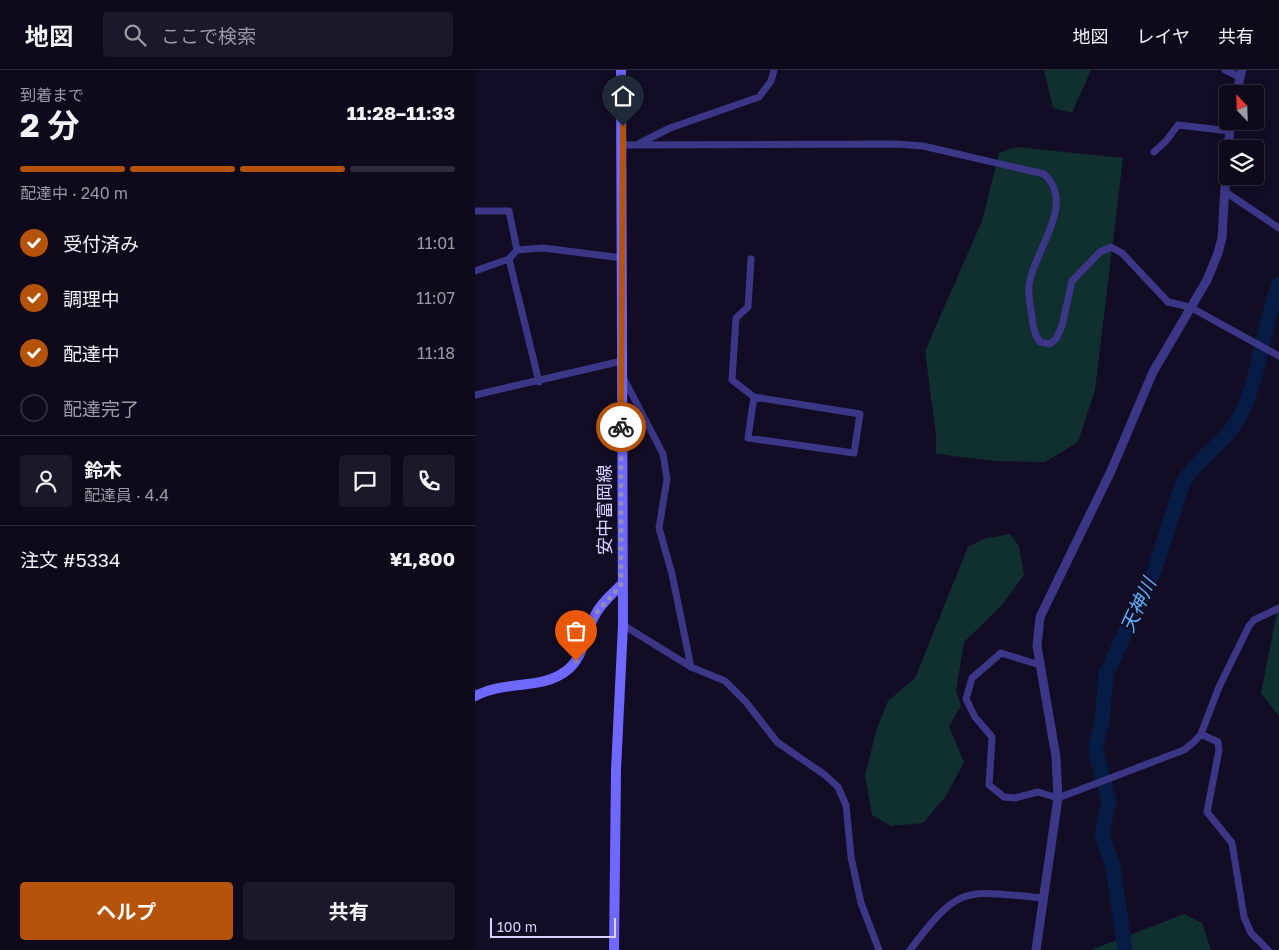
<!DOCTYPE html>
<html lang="ja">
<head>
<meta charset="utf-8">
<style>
	:root { --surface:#0e0a1c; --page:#1c1829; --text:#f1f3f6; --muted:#9b9aa3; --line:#2e2b3b; --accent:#b45309 }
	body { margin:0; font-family:"Golos Text","Noto Sans JP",sans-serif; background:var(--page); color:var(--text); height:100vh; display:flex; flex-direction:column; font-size:19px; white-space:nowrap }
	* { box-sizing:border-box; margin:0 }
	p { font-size:16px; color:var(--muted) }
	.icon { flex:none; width:28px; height:28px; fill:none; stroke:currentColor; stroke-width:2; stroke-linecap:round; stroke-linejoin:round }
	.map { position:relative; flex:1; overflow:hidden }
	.sheet { display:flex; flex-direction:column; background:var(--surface); width:475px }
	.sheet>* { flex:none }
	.needle { width:32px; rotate:337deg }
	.controls { position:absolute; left:744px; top:15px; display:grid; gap:10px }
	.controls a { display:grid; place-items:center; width:45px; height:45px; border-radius:5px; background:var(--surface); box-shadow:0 2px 8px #0003,0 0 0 1px var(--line); font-size:25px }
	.scale { position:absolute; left:15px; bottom:12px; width:126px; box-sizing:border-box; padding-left:5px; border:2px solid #d8d1ff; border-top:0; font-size:14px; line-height:18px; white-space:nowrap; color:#d8d1ff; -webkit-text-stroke:4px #120d25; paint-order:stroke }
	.pin { position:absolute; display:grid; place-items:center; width:42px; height:42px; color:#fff; margin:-51px -21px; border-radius:50% 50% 50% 0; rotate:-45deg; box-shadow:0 0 5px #0007 }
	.pin .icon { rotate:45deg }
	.courier { position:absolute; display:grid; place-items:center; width:50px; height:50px; margin:-25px; border:4px solid #b45309; border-radius:50%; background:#fff; color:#222; box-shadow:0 1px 6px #0007 }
	.head em { font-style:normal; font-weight:700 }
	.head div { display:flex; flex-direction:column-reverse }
	.head { display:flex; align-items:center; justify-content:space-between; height:85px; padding:0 20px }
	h1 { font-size:32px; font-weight:700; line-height:38px }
	.bar { display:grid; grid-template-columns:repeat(4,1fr); gap:8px 5px; align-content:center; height:60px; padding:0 20px }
	.bar i { height:6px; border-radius:4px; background:var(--line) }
	.bar .selected { background:var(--accent) }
	.bar p { grid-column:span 4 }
	.line { display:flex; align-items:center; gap:12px; padding:0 20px; border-top:1px solid var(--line) }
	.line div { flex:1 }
	.round { display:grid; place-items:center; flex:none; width:52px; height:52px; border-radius:5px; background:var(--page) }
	ol { padding:0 20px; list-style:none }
	li { display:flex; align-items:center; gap:15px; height:55px }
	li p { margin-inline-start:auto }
	li .icon { padding:5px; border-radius:50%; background:var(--accent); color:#fff; stroke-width:4 }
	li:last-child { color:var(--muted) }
	li i { width:28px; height:28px; border:2px solid var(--line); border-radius:50% }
	.action { display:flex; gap:10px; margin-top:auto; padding:10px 20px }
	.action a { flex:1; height:58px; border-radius:5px; background:var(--accent); color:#fff; font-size:20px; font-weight:700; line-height:58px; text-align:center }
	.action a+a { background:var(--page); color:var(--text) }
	header { display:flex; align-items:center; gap:30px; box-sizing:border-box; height:70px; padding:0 25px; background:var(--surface); border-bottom:1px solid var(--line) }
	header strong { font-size:24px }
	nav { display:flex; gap:28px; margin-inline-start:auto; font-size:18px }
	.search { width:350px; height:45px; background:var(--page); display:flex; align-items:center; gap:12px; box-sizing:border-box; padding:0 18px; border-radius:5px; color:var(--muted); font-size:19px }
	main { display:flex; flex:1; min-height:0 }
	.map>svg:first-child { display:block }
	.green { fill:#102f2f }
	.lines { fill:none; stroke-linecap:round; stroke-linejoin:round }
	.river { stroke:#071c44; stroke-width:15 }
	.minor { stroke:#3b3686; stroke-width:7 }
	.tertiary { stroke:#3b3686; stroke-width:9 }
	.secondary { stroke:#6f68ff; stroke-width:10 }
	.done { stroke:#938cb3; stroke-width:5; stroke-dasharray:0 9 }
	.route { stroke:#b45309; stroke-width:6 }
	.labels { text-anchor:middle; stroke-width:4; stroke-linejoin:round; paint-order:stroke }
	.street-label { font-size:18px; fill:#d8d1ff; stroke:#120d25 }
	.water-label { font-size:19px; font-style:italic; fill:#5fb2ff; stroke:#120d25 }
</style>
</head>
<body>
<header>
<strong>地図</strong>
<div class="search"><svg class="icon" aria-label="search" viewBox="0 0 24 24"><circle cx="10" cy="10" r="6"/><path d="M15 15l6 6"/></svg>ここで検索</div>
<nav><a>地図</a><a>レイヤ</a><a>共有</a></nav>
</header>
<main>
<section class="sheet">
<div class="head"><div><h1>2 分</h1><p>到着まで</p></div><em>11:28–11:33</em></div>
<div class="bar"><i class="selected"></i><i class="selected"></i><i class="selected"></i><i></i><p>配達中 · 240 m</p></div>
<ol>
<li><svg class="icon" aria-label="check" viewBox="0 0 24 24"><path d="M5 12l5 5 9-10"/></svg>受付済み<p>11:01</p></li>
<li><svg class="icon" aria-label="check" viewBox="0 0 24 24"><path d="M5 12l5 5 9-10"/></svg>調理中<p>11:07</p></li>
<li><svg class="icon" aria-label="check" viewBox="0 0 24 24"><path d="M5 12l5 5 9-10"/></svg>配達中<p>11:18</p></li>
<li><i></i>配達完了</li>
</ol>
<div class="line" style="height:90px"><a class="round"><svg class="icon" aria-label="person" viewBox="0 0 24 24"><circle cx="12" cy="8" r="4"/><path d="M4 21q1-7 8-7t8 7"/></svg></a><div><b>鈴木</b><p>配達員 · 4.4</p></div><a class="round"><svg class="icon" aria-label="chat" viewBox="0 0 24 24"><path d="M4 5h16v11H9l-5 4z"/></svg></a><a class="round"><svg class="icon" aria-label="phone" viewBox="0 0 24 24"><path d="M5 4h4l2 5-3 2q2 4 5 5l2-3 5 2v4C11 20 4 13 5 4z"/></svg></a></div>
<div class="line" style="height:65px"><div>注文 #5334</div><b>¥1,800</b></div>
<div class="action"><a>ヘルプ</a><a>共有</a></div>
</section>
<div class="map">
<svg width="804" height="880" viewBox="0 0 804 880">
	<rect width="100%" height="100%" fill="#120d25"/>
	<!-- green -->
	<path class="green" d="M569,0H616L597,43L578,38Z
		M541,77L648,88L620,320L603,372L570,392L520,391L461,384V365L450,281L507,151L524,83Z
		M535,464L544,476L549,505L527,535L489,572L481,621L486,636L474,656L489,692L471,726L448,753L416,756L397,745L390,705L402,658L413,631L440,608L493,477L508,469Z
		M804,532V646L786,623Z
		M709,844L727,853L736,880H616Z"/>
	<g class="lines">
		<!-- river -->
		<path class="river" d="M650,880L638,797L627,764L634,730L621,683V675L627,652L631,604L680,499L707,415C722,387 754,371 767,342C786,301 788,256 804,214"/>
		<!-- minor -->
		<path class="minor" d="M750,0L765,7
			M165,73L195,58L284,27L296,11L299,0
			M148,75L421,74L448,76L569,104C602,134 559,180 554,215C553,225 555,236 557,246C558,256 559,264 565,272L575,274L581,269L587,256L597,211L625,182L636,177L647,183L693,232L715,237L804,286
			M679,82L691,71L703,55L755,61
			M749,121L804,158
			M0,141H34L42,180
			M34,189L64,312
			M276,189L273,237L261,248L257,310L279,327L385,344L379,383L273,368L279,327
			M0,201L34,189L42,180L68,178L147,188
			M148,307L188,384L192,409L184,458L197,504L216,597
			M0,325L147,291
			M148,555L216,597L250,611L271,632L302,672L350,705L363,717L371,735L376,787L386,833L404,880
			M565,595L526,583L497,608L491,629L500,647L517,667L514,715L529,727L540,728L563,722L583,728L709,680L719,672L726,664L744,617L774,556L779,550L804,538
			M726,664L743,672L744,680L732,742L757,773L769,847L776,863L793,880
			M435,880C486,813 488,821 569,828"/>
		<!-- tertiary -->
		<path class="tertiary" d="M761,24L767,0
			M753,79L756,51
			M561,880L583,728L581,687L562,576L565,547L636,401L678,302L732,210L743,183L747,168L752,84"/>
		<!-- secondary -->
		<path class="secondary" d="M0,626C30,610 67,620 91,601C108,589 110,565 119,547C125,534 136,525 146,515
			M139,880L141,700L148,555L146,0"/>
	</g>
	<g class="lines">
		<!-- done -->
		<path class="done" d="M101,591L122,542L146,515V357"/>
		<!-- route -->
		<path class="route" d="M146,357L148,56"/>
	</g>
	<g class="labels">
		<!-- street labels -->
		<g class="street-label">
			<text transform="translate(130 440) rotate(-90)" y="6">安中富岡線</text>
		</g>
		<!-- water labels -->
		<g class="water-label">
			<text transform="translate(663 535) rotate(-65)" y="7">天神川</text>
		</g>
	</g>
</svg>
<div class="controls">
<a><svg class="needle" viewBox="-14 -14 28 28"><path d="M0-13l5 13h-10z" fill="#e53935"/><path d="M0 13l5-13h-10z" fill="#9b9aa3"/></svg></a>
<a><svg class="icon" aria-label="layers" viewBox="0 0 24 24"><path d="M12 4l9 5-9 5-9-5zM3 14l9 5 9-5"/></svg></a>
</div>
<div class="scale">100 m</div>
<div class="pin" style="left:101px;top:591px;background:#ea580c"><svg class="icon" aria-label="bag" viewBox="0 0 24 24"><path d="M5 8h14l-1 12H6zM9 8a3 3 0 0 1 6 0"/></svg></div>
<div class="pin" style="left:148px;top:56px;background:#1f2937"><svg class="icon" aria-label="home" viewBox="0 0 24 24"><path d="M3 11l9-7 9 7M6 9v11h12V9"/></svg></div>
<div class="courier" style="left:146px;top:357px"><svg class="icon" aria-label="bike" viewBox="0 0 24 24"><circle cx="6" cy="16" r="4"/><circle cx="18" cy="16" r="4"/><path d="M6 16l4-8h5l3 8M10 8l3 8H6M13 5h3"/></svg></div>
</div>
</main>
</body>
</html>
